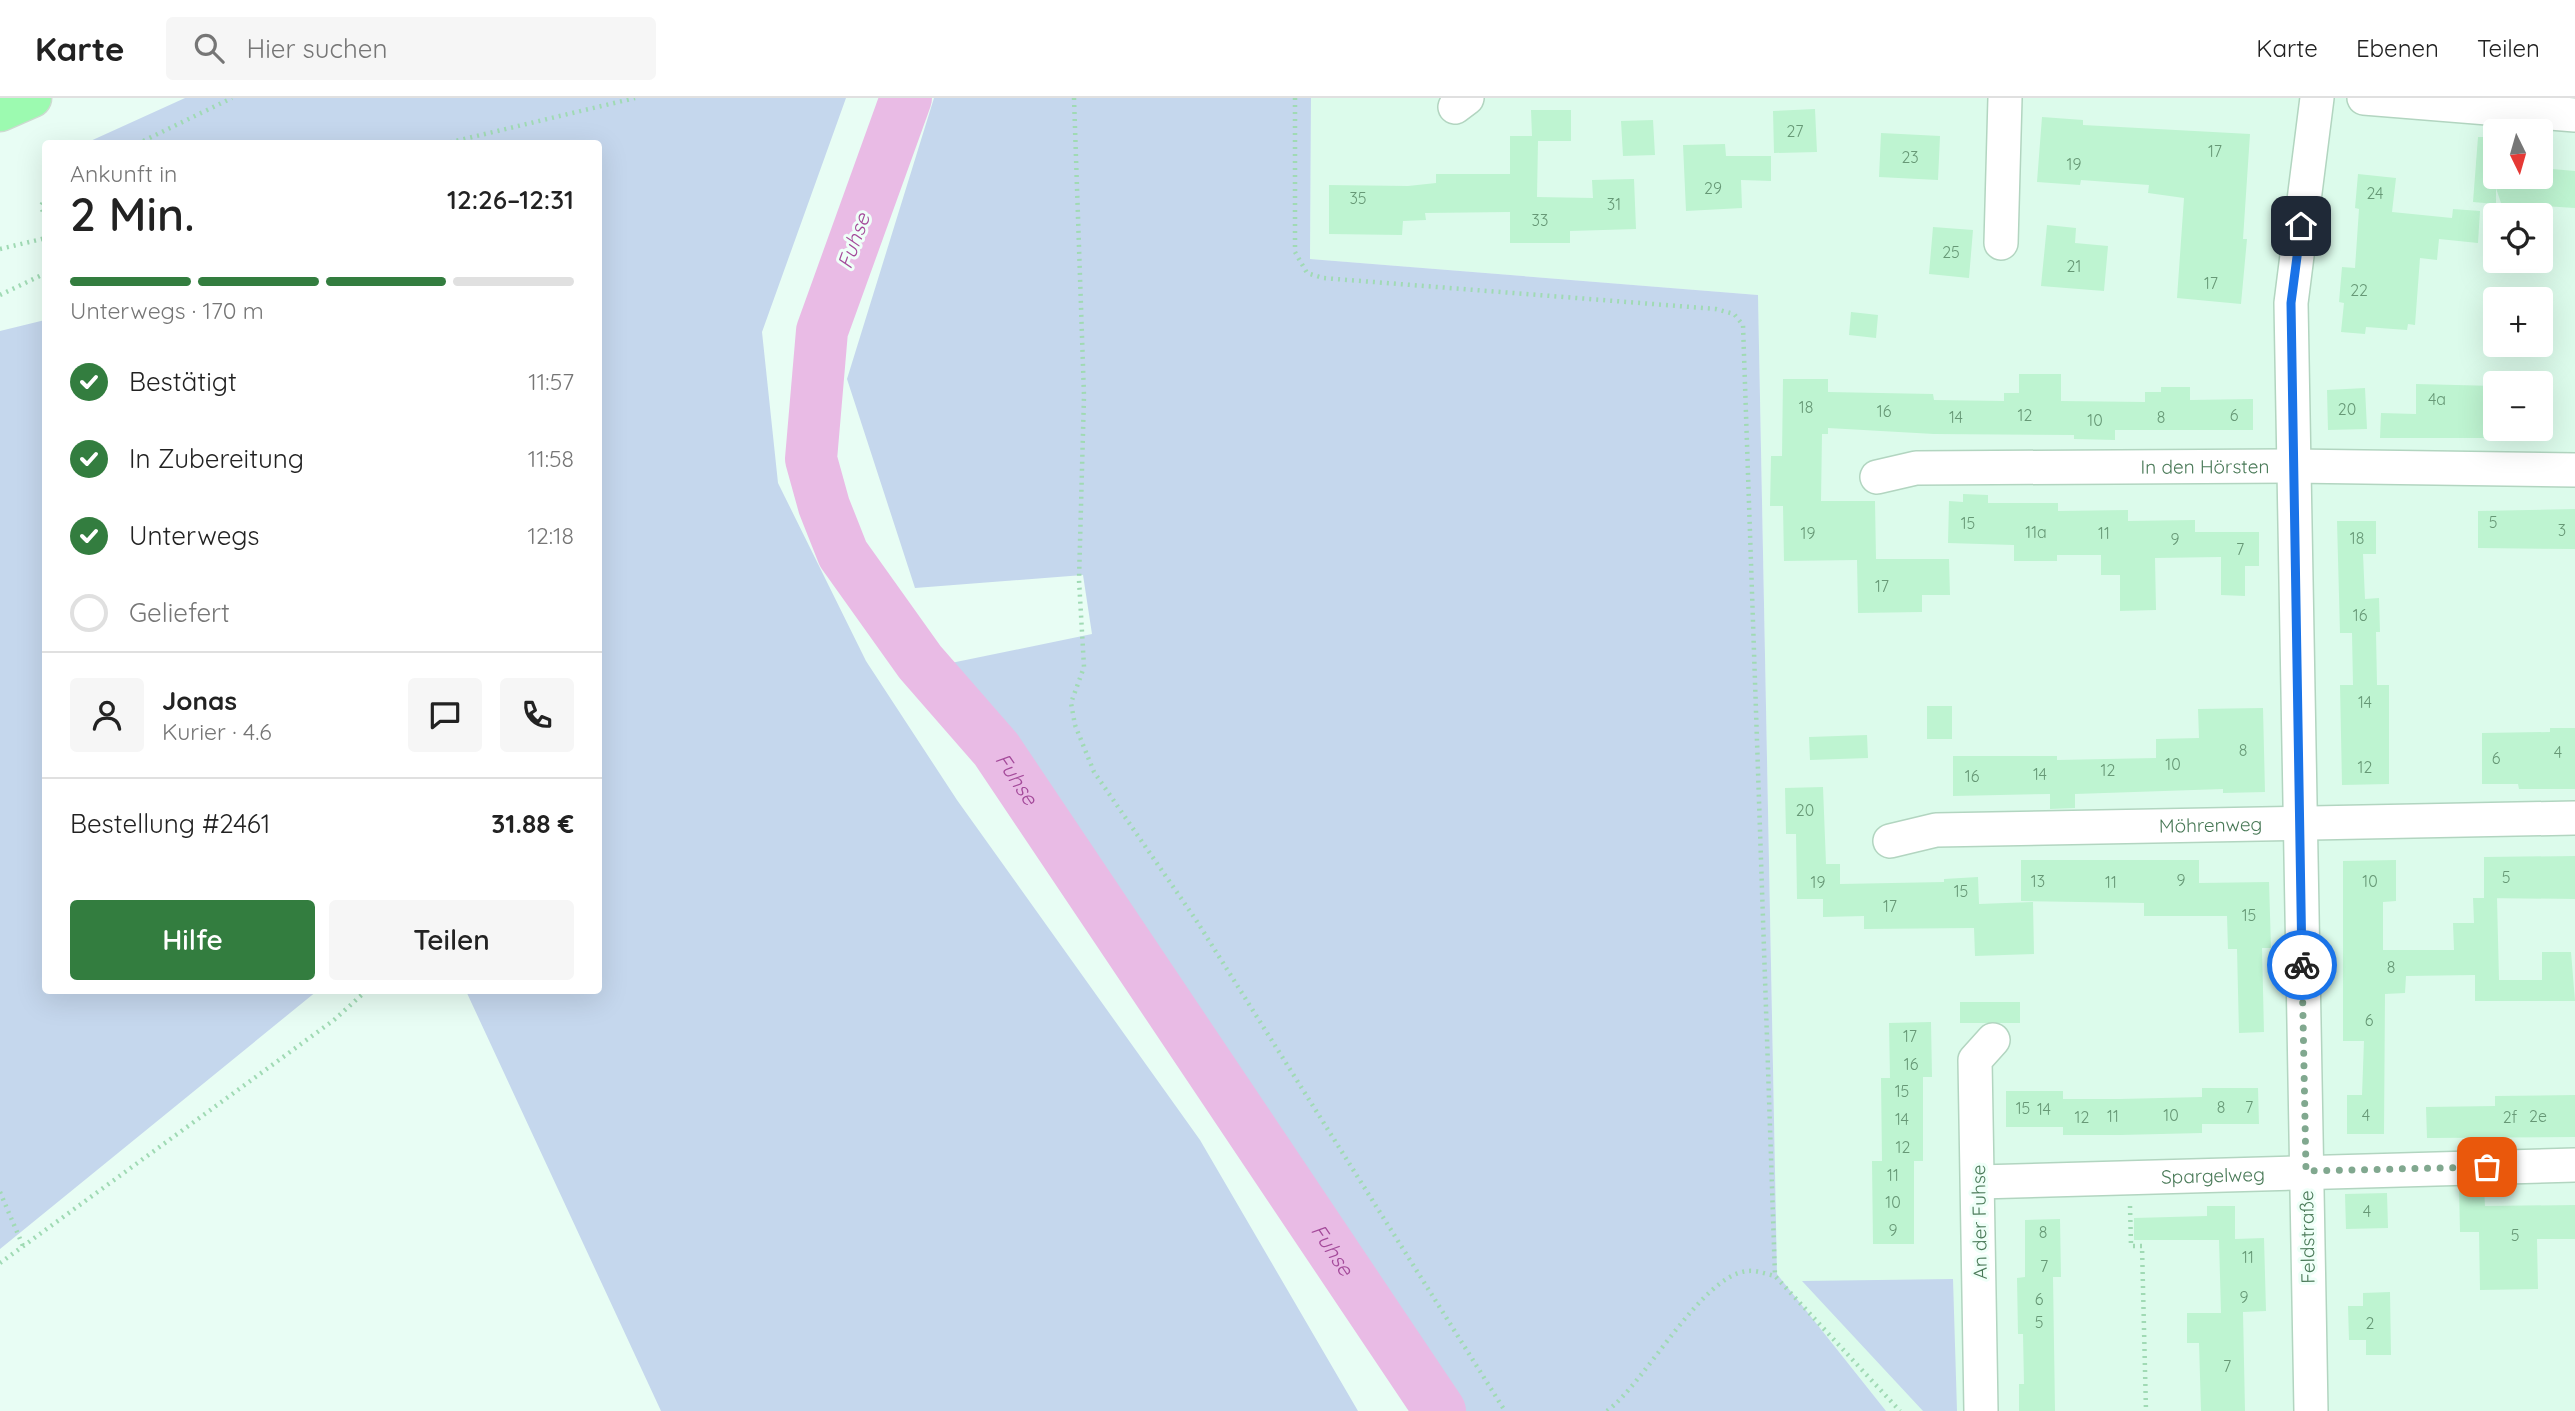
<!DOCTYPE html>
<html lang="de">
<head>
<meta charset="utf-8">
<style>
	:root { --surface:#fff; --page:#f6f6f6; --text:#222; --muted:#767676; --line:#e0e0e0; --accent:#337d3f }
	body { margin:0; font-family:Quicksand,sans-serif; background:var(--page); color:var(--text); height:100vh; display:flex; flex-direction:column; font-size:26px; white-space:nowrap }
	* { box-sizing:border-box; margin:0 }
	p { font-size:23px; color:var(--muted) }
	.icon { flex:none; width:38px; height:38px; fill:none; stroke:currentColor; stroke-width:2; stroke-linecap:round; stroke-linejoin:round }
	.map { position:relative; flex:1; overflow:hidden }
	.side { position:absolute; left:42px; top:42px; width:560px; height:854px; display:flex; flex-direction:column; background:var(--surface); border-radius:7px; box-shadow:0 7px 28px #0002 }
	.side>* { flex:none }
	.needle { width:46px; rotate:175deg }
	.tools { position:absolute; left:2483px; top:21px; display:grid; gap:14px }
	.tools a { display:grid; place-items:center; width:70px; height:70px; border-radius:7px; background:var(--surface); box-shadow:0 7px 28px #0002; font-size:35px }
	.pin { position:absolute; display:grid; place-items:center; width:60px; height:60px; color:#fff; margin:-30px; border-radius:14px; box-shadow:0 4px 10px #0006 }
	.courier { position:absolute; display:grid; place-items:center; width:70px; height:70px; margin:-35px; border:5px solid #1a73e8; border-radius:50%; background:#fff; color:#222; box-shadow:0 2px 9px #0007 }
	.headline em { font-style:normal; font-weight:600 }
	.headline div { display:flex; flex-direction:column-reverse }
	.headline { display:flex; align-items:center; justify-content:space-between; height:119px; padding:0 28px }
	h1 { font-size:46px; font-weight:600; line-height:52px }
	.bar { display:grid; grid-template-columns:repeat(4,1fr); gap:10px 7px; align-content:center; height:84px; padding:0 28px }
	.bar i { height:9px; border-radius:5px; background:var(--line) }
	.bar .current { background:var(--accent) }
	.bar p { grid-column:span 4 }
	.line { display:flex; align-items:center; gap:18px; padding:0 28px; border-top:2px solid var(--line) }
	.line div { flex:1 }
	.round { display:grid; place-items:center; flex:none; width:74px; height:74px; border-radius:7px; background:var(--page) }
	ol { padding:0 28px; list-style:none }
	li { display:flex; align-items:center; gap:21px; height:77px }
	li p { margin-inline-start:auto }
	li .icon { padding:7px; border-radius:50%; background:var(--accent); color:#fff; stroke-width:4 }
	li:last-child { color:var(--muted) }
	li i { width:38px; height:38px; border:4px solid var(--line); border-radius:50% }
	.primary-button { display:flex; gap:14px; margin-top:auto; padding:14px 28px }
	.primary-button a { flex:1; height:80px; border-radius:7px; background:var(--accent); color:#fff; font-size:28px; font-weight:600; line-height:80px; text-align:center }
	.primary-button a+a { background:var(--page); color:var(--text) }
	header { display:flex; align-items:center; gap:42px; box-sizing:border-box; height:98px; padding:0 35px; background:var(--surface); border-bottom:2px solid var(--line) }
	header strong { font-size:33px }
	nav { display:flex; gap:38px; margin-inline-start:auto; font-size:24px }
	.search { width:490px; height:63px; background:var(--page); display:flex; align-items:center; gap:18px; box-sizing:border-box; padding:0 24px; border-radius:7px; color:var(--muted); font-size:26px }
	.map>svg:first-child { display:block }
	.residential { fill:#dcfbeb; fill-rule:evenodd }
	.green { fill:#c5d7ed }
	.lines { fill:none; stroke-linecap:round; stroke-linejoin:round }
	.river { stroke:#e9bbe5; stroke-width:52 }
	.building { fill:#bef4d1 }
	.minor-casing { stroke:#b2d5c0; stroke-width:36 }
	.highway-casing { stroke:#ccdad0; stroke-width:41 }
	.path { stroke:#a0dab4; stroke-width:4.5; stroke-dasharray:2 5; stroke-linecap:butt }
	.minor { stroke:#fff; stroke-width:33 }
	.highway { stroke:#9cfab0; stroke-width:38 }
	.done { stroke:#81a88f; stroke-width:7; stroke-dasharray:0 12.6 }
	.route { stroke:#1a73e8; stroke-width:9 }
	.labels { text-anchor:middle; stroke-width:6; stroke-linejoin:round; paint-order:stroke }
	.number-label { font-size:16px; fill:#679876 }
	.street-label { font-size:19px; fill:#4a7a58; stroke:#effff8 }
	.water-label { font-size:21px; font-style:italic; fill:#a44a9a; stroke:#effff8 }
</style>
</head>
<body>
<header>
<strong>Karte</strong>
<div class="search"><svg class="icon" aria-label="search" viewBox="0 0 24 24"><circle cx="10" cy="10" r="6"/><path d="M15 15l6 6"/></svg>Hier suchen</div>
<nav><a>Karte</a><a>Ebenen</a><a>Teilen</a></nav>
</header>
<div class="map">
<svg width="2575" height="1313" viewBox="0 0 2575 1313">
	<rect width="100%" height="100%" fill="#e8fdf4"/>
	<!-- residential -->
	<path class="residential" d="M1311,0H2575V1313H1886L1777,1176L1758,197L1310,161ZM2496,33H2541V79H2496ZM2496,117H2541V163H2496ZM2496,201H2541V247H2496ZM2496,285H2541V331H2496Z"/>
	<!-- green -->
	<path class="green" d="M185,0H846L762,234L778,385L866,563L957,702L1200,1042L1358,1313H661L466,893L598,892V46L86,45Z
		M934,0H1311L1310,161L1758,197L1777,1176L1886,1313H1465L1085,739L951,565L1092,536L1083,477L915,490L847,281Z
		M45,222L46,892L317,893L0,1151V233Z
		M1953,1181L1957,1313H1923L1802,1183Z"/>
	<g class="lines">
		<!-- river -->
		<path class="river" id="s1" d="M906,0L822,233L811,361L824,408L843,456L920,564L996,651L1440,1313"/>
	</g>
	<!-- building -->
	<path class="building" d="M1815,11L1817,54L1774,55L1773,13Z
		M1531,12H1571V43H1538L1537,99L1593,100L1592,82L1634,81L1636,131L1570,133V145H1510V114L1425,115L1426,122L1403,123L1402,137L1329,136V87L1408,88L1436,85V76H1510V38H1532Z
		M2042,19L2083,22V27L2250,36L2243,141H2247L2241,206L2177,200L2184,100L2148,95L2149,87L2081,82L2080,87L2037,84Z
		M1653,22L1655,57L1623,58L1621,23Z
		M1881,35L1940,38L1938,82L1879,79Z
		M2478,39H2496V79H2551L2552,71L2575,73V110L2501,105L2496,90V106L2473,104Z
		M1725,46L1726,58H1771V83L1741,82L1742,110L1686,113L1683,47Z
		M2358,76L2396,80L2392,114L2452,120L2453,111L2480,113L2478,145L2439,141L2437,162L2420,160L2415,227L2408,226L2407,232L2366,229L2365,236L2341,234L2344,205L2339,204L2342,169L2355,170L2359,111L2355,110Z
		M2047,127L2076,130L2075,145L2108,148L2104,193L2041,188Z
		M1933,129L1973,132L1969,180L1929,176Z
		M1851,214L1878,217L1876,240L1849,237Z
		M2019,276H2061V303L2145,304V294H2161V289H2190V302L2253,301V332H2115V342L2074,341V337L1934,336L1828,330V336H1822L1821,403H1875L1876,461H1949L1950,497H1922V514L1858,515L1857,462L1784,463L1783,408H1770L1771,358H1782L1783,281H1828V294L1933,296L1934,302L2004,303V295H2019Z
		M2416,286L2496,288V340H2380L2381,315L2416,316Z
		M2365,290L2367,331L2328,332L2327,292Z
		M1963,396L1988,397V405H2058V413L2128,412V423L2195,422V434H2259V468H2245V498L2221,497V459L2155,460L2156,512L2120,513V477H2101V457H2057V463H2014V447L1948,445L1949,403L1963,404Z
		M2575,411V451L2478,450V413Z
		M2337,423H2376V456H2363L2365,501L2379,500L2380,534H2376L2377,587H2389V686L2342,687L2340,587H2353L2352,535H2340Z
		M1927,608H1952V641H1927Z
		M2263,610L2265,694L2223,695V691L2075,696V710L2050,711V696L1953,698V658H2057V662L2156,660V641L2199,640L2198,611Z
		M2550,630H2575V691H2519L2518,686H2482V635L2550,634Z
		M1867,637L1868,660L1810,662L1809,639Z
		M1823,689L1826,766H1840V786L1944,784V781L1978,779L1979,806L2033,804L2034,856L1975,858L1974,830L1864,831V818L1823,819V801H1797L1796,736H1786L1785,690Z
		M2575,758V801L2484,800V759Z
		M2021,762H2199V785L2269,784L2271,850H2262L2264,934L2239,935L2237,851H2228L2227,818H2144V805L2021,803Z
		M2396,762V803L2383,804V852H2454L2453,825H2474L2473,800H2497L2499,882H2542V854H2571L2575,903H2475V877L2406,878L2405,895L2385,896L2384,1036H2347V997H2362L2364,943H2343V763Z
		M1960,904H2020V925H1960Z
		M1931,924L1932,979H1923V1063H1914V1146H1873L1872,1063H1882L1881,980H1890L1889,925Z
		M2202,990H2258L2259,1026H2202V1035L2120,1037H2063V1029H2006V993H2063V1001H2120L2202,999Z
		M2575,997V1039L2427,1040L2426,1009L2495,1008V998Z
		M2484,1089L2485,1108L2575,1107V1141H2537L2538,1191L2480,1192L2479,1134H2460L2459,1090Z
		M2387,1095L2388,1130L2346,1131L2345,1096Z
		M2207,1108H2235V1141L2264,1140L2266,1213L2243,1214L2245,1313H2201L2199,1245H2187V1215H2221L2219,1142H2134V1120L2207,1118Z
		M2060,1121L2061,1179H2053L2055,1313H2019V1286H2024L2023,1236H2018L2017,1180L2025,1179V1122Z
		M2390,1194L2391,1257H2366V1242H2349L2348,1208H2363V1195Z"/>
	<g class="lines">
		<defs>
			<g id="minor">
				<path d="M2364,0L2575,17"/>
				<path d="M1455,9L1467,0"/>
				<path d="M2001,145L2005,0"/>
				<path id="s2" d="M1877,379L1916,370L2293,368L2575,372"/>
				<path id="s3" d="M1890,743L1936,732L2575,720"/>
				<path id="s4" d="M1979,1084L2575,1067"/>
				<path d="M1981,1313L1975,962L1993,942"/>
				<path d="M2311,1313L2291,205L2317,0"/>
			</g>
			<path id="highway" d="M0,14L32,0"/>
		</defs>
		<!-- minor casing -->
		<use href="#minor" class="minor-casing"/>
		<!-- highway casing -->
		<use href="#highway" class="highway-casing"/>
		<!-- path -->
		<path class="path" d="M1074,0L1084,298L1079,482L1084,569L1071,605L1075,627L1094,674L1196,822L1505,1313
			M1295,0V154L1307,175L1323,180L1716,211L1734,216L1743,227L1775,1178L1900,1313
			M137,46L232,0
			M443,46L635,0
			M46,99L41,108L46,123
			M0,151L46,140
			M0,197L46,175
			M0,1094L23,1148
			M2130,1108L2131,1148H2142L2146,1313
			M0,1165L334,922L367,892
			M1607,1313C1646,1284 1702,1176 1748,1173C1756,1172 1766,1176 1775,1178"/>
		<!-- minor -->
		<use href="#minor" class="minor"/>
		<!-- highway -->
		<use href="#highway" class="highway"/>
	</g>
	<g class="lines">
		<!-- done -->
		<path class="done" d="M2302,867L2306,1073L2487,1069"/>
		<!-- route -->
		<path class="route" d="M2301,128L2291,205L2302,867"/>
	</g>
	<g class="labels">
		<!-- number labels -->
		<g class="number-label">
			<text x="1795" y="39">27</text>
			<text x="2215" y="59">17</text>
			<text x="1910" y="65">23</text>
			<text x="2074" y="72">19</text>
			<text x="1713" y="96">29</text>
			<text x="2375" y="101">24</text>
			<text x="1358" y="106">35</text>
			<text x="1614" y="112">31</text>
			<text x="1540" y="128">33</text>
			<text x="1951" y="160">25</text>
			<text x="2074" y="174">21</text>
			<text x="2211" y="191">17</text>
			<text x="2359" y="198">22</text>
			<text x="2437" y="307">4a</text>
			<text x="1806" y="315">18</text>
			<text x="2347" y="317">20</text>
			<text x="1884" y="319">16</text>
			<text x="2025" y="323">12</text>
			<text x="2234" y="323">6</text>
			<text x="1956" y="325">14</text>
			<text x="2161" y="325">8</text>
			<text x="2095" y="328">10</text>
			<text x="2493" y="430">5</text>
			<text x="1968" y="431">15</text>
			<text x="2562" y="438">3</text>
			<text x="2036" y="440">11a</text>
			<text x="1808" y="441">19</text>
			<text x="2104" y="441">11</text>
			<text x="2357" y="446">18</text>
			<text x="2175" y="447">9</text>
			<text x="2240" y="457">7</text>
			<text x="1882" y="494">17</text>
			<text x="2360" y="523">16</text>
			<text x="2365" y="610">14</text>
			<text x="2243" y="658">8</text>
			<text x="2558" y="660">4</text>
			<text x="2496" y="666">6</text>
			<text x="2173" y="672">10</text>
			<text x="2365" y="675">12</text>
			<text x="2108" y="678">12</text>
			<text x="2040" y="682">14</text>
			<text x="1972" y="684">16</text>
			<text x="1805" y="718">20</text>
			<text x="2506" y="785">5</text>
			<text x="2181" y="788">9</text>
			<text x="2038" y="789">13</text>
			<text x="2370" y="789">10</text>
			<text x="1818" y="790">19</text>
			<text x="2111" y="790">11</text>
			<text x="1961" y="799">15</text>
			<text x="1890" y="814">17</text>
			<text x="2249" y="823">15</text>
			<text x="2391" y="875">8</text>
			<text x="2369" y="928">6</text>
			<text x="1910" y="944">17</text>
			<text x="1911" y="972">16</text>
			<text x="1902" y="999">15</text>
			<text x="2221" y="1015">8</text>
			<text x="2249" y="1015">7</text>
			<text x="2023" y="1016">15</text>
			<text x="2044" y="1017">14</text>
			<text x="2171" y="1023">10</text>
			<text x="2366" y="1023">4</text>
			<text x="2113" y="1024">11</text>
			<text x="2538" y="1024">2e</text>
			<text x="2082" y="1025">12</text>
			<text x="2510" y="1025">2f</text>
			<text x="1902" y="1027">14</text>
			<text x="1903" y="1055">12</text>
			<text x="1893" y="1083">11</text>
			<text x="1893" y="1110">10</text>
			<text x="2367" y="1119">4</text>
			<text x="1893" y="1138">9</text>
			<text x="2043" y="1140">8</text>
			<text x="2515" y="1143">5</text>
			<text x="2248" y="1165">11</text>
			<text x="2044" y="1174">7</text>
			<text x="2244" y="1205">9</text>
			<text x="2039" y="1207">6</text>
			<text x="2039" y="1230">5</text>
			<text x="2370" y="1231">2</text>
			<text x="2227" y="1274">7</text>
		</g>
		<!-- street labels -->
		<g class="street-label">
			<text dy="7" stroke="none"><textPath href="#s2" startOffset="329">In den Hörsten</textPath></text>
			<text dy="7" stroke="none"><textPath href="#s3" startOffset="322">Möhrenweg</textPath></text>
			<text dy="7" stroke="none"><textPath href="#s4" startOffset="234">Spargelweg</textPath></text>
			<text transform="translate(1979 1124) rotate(-91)" y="7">An der Fuhse</text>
			<text transform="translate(2307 1139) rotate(-91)" y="7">Feldstraße</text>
		</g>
		<!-- water labels -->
		<g class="water-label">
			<text transform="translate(854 143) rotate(-70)" y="7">Fuhse</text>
			<text dy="7" stroke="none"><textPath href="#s1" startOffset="761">Fuhse</textPath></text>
			<text dy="7" stroke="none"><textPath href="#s1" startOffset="1328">Fuhse</textPath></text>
		</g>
	</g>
</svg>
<div class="tools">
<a><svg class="needle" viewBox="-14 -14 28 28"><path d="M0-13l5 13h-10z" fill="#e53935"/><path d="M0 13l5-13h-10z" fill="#767676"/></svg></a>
<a><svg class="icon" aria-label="locate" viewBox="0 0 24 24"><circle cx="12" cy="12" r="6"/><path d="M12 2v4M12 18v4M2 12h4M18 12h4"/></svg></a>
<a>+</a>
<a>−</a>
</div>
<div class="pin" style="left:2487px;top:1069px;background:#ea580c"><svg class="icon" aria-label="bag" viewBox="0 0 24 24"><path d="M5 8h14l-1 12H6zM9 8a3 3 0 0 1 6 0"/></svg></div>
<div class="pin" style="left:2301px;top:128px;background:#1f2937"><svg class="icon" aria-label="home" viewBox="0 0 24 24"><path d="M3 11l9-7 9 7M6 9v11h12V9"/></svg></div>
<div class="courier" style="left:2302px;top:867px"><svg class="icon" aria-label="bike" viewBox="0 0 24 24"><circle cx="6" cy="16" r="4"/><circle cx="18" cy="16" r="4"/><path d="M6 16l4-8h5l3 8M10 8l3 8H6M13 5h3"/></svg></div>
<section class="side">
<div class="headline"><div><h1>2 Min.</h1><p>Ankunft in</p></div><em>12:26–12:31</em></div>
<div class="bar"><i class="current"></i><i class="current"></i><i class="current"></i><i></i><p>Unterwegs · 170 m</p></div>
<ol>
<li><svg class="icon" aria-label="check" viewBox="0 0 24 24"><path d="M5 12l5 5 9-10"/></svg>Bestätigt<p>11:57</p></li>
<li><svg class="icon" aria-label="check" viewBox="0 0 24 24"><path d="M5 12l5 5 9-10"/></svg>In Zubereitung<p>11:58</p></li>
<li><svg class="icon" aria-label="check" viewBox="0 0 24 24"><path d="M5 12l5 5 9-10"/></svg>Unterwegs<p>12:18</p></li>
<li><i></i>Geliefert</li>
</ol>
<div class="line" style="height:126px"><a class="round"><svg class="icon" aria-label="person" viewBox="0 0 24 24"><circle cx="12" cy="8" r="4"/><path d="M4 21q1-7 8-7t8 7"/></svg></a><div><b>Jonas</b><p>Kurier · 4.6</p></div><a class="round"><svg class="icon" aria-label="chat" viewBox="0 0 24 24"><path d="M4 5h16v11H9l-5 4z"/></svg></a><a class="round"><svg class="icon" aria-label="phone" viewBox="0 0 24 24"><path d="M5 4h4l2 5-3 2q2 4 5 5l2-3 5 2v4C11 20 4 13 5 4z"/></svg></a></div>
<div class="line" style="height:91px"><div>Bestellung #2461</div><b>31.88 €</b></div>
<div class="primary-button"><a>Hilfe</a><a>Teilen</a></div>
</section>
</div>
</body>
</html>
